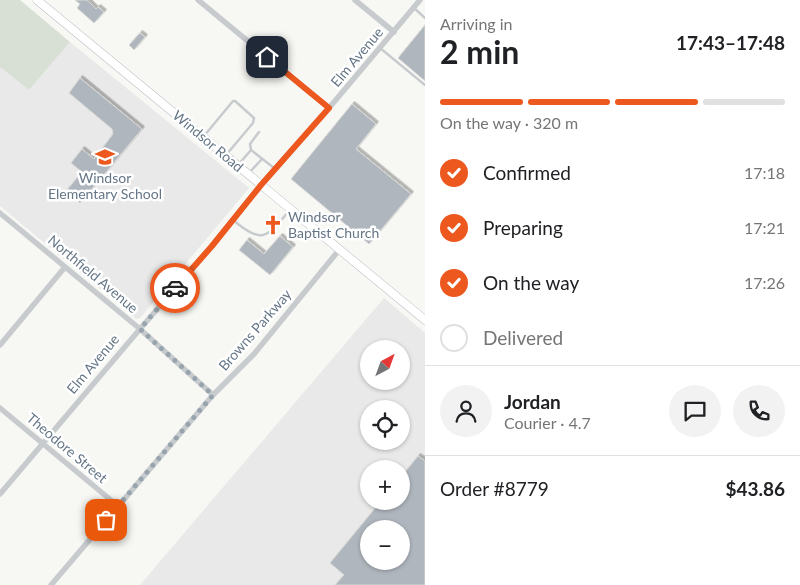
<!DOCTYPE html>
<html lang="en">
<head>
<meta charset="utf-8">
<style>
	:root { --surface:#fff; --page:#f2f2f2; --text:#202124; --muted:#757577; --line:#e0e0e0; --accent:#ed581f }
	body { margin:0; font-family:Lato,sans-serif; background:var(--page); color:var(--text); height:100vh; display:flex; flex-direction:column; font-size:19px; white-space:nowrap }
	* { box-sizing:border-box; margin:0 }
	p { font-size:16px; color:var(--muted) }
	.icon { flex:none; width:28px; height:28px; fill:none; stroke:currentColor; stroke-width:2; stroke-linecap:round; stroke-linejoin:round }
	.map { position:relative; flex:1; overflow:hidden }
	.details { display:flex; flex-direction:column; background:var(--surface); width:375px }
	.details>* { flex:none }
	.needle { width:32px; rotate:41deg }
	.tools { position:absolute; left:360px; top:340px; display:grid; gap:10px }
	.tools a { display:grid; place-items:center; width:50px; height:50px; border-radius:50%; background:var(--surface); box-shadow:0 1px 4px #0004; font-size:25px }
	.pin { position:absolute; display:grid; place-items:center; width:42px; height:42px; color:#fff; margin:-21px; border-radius:10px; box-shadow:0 2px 8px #0006 }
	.courier { position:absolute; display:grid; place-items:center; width:50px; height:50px; margin:-25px; border:4px solid #ed581f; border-radius:50%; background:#fff; color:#222; box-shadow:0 1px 6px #0007 }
	.headline em { font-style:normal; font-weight:700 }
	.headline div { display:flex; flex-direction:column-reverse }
	.headline { display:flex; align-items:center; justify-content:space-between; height:85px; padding:0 15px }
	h1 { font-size:32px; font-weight:700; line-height:38px }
	.bar { display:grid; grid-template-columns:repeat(4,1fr); gap:8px 5px; align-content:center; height:60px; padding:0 15px }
	.bar i { height:6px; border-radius:4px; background:var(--line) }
	.bar .active { background:var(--accent) }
	.bar p { grid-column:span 4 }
	.line { display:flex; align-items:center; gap:12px; padding:0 15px; border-top:1px solid var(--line) }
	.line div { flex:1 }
	.round { display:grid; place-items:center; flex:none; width:52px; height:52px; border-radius:26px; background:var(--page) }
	ol { padding:0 15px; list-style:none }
	li { display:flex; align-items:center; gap:15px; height:55px }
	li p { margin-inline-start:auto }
	li .icon { padding:5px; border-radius:50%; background:var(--accent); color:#fff; stroke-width:4 }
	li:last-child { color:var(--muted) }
	li i { width:28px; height:28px; border:2px solid var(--line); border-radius:50% }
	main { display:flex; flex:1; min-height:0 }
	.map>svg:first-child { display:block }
	.built { fill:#e8e9e8; fill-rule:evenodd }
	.green { fill:#d8e0d5 }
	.building { fill:#afb6bd; stroke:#d9d9d7; fill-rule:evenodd; filter:url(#shadow) }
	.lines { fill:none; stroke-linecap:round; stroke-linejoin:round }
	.secondary-casing { stroke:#b9bec3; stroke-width:9 }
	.lane { stroke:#c7cbce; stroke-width:2.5 }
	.street { stroke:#c7cbce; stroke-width:5.5 }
	.secondary { stroke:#fff; stroke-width:8 }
	.done { stroke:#98a4ad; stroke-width:5; stroke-dasharray:0 9 }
	.route { stroke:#ed581f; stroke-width:6 }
	.labels { text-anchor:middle; stroke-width:5; stroke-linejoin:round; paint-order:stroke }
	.street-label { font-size:14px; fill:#657687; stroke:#fff }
	.poi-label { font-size:14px; fill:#657687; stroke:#fff }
</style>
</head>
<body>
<main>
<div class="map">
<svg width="425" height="585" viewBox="0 0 425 585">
	<defs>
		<filter id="shadow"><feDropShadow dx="2.5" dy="-2.5" stdDeviation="0" flood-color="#0004"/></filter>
	</defs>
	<rect width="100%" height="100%" fill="#f7f8f4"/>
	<!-- built -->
	<path class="built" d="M70,42L249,188L140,318L136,319L0,206V67L29,90Z
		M384,298L425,333V585H140ZM369,349H401V381H369ZM369,409H401V441H369ZM369,469H401V501H369ZM369,529H401V561H369Z"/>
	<!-- green -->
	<path class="green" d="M0,0H20L70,42L29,90L0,67Z"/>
	<!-- building -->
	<path class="building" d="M75,0H87L96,9L98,7L104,12L94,23L77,8L80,4Z
		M425,25V81L398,58Z
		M140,33L145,37L134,50L129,45Z
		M80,78L142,129L80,203L66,191L82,172L71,163L82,149L94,159L113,134L112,129L69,93Z
		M352,104L376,124L356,149L411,194L369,244L291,179Z
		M280,236L293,247L270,275L239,250L247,240L264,254Z
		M418,456L425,461V585H335L344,575L330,563L381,501H401V477ZM369,529H401V561H369Z"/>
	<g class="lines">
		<defs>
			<path id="secondary" d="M37,0L425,320"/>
		</defs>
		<!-- secondary casing -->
		<use href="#secondary" class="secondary-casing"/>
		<!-- lane -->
		<path class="lane" d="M414,8L425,18
			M380,48L425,85
			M204,136L233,101H235L254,118L253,123L226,155
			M251,150L250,144L259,132
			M238,165L251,150L274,168
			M249,173L262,159
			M233,220C263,245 267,237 289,211"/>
		<!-- street -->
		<path class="street" d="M198,0L329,108
			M355,0L394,32
			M0,213L140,329L213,395
			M0,345L65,267
			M0,408L118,506
			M0,494L140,329L212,246L261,185L329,108L420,0
			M51,585L213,395L254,354L339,250"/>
		<!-- secondary -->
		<use href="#secondary" class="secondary"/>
	</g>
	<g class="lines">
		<!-- done -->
		<path class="done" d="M106,520L213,395L140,329L175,288"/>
		<!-- route -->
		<path class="route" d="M175,288L212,246L261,185L329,108L267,57"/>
	</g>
	<!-- icons -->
	<defs>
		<symbol id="school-bare" viewBox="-9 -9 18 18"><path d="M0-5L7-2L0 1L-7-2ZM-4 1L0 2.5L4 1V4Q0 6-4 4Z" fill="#ed581f" stroke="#fff" stroke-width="2.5" paint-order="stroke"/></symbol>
		<symbol id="church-bare" viewBox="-9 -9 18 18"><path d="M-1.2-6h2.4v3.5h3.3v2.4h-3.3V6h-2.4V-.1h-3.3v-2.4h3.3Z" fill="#ed581f" stroke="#fff" stroke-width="2.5" paint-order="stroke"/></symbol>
	</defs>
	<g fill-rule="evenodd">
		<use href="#school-bare" x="91" y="143" width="28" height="28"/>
		<use href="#church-bare" x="259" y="211" width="28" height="28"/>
	</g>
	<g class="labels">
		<!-- street labels -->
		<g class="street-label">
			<text transform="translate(357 57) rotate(-50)" y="5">Elm Avenue</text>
			<text transform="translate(208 141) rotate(40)" y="5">Windsor Road</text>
			<text transform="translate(93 274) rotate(40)" y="5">Northfield Avenue</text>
			<text transform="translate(255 330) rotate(-49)" y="5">Browns Parkway</text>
			<text transform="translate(93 364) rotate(-50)" y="5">Elm Avenue</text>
			<text transform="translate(67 448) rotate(40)" y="5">Theodore Street</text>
		</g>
		<!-- poi labels -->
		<g class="poi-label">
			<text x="105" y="183">Windsor<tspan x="105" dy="16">Elementary School</tspan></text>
			<text x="288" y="222" text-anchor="start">Windsor<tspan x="288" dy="16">Baptist Church</tspan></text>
		</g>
	</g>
</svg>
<div class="tools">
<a><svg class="needle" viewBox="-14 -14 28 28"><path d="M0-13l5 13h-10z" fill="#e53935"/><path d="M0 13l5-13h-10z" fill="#757577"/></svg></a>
<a><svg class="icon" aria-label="locate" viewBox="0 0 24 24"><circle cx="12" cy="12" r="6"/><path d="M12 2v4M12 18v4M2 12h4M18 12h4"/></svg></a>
<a>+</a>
<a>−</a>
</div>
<div class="pin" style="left:106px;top:520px;background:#ea580c"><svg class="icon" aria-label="bag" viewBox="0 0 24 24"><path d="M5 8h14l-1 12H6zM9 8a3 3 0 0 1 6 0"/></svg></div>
<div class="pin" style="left:267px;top:57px;background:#1f2937"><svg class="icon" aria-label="home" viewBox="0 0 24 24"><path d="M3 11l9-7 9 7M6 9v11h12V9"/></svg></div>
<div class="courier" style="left:175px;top:288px"><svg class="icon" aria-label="car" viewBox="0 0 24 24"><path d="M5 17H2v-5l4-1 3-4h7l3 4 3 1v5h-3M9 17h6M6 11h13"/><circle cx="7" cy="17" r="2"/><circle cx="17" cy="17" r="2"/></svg></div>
</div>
<section class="details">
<div class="headline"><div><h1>2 min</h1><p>Arriving in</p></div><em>17:43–17:48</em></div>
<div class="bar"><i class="active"></i><i class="active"></i><i class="active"></i><i></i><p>On the way · 320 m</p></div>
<ol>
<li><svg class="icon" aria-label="check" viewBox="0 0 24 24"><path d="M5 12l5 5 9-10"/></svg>Confirmed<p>17:18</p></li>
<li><svg class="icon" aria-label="check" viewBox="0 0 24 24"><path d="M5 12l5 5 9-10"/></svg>Preparing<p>17:21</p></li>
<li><svg class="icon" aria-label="check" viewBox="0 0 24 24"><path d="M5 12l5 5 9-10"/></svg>On the way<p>17:26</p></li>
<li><i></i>Delivered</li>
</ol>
<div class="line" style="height:90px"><a class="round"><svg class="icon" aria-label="person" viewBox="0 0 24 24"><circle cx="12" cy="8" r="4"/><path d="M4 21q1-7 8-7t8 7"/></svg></a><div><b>Jordan</b><p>Courier · 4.7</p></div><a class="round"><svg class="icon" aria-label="chat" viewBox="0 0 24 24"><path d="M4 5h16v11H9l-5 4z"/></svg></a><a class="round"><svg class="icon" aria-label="phone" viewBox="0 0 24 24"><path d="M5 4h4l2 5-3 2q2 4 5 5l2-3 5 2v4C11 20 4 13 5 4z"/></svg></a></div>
<div class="line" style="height:65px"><div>Order #8779</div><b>$43.86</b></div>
</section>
</main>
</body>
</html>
